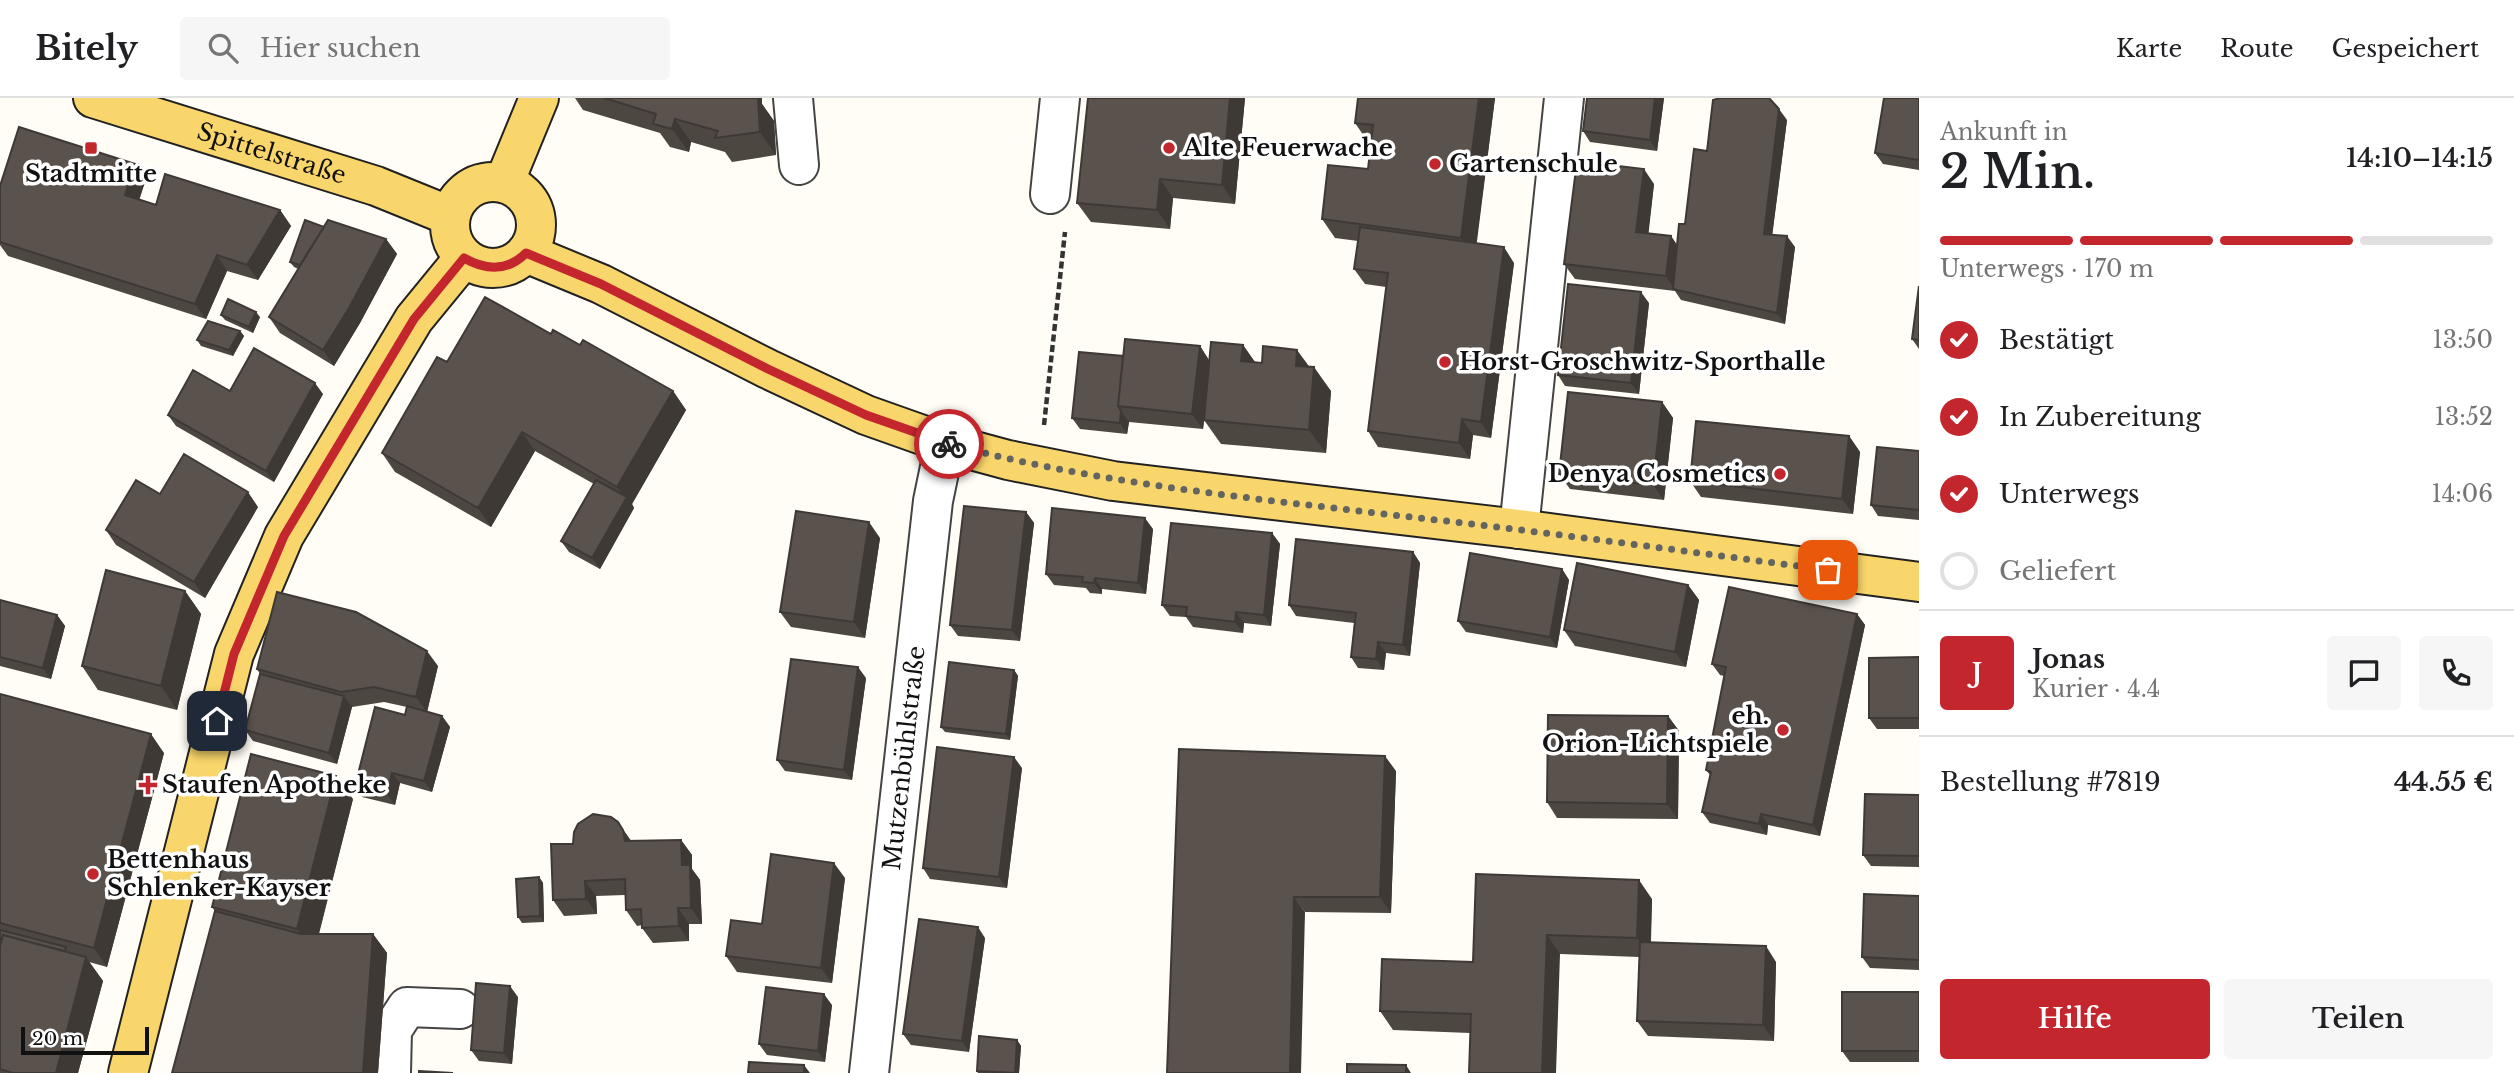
<!DOCTYPE html>
<html lang="de">
<head>
<meta charset="utf-8">
<style>
	:root { --surface:#fff; --page:#f6f6f6; --text:#202124; --muted:#757577; --line:#e0e0e0; --accent:#c4262e }
	body { margin:0; font-family:"Libre Baskerville",serif; background:var(--page); color:var(--text); height:100vh; display:flex; flex-direction:column; font-size:26px; white-space:nowrap }
	* { box-sizing:border-box; margin:0 }
	p { font-size:23px; color:var(--muted) }
	.icon { flex:none; width:38px; height:38px; fill:none; stroke:currentColor; stroke-width:2; stroke-linecap:round; stroke-linejoin:round }
	.map { position:relative; flex:1; overflow:hidden }
	.sheet { display:flex; flex-direction:column; background:var(--surface); width:595px }
	.sheet>* { flex:none }
	.scale { position:absolute; left:21px; bottom:18px; width:128px; box-sizing:border-box; padding-left:7px; border:4px solid #111; border-top:0; font-size:19px; line-height:24px; white-space:nowrap; color:#111; -webkit-text-stroke:5px #fff; paint-order:stroke }
	.pin { position:absolute; display:grid; place-items:center; width:60px; height:60px; color:#fff; margin:-30px; border-radius:14px; box-shadow:0 4px 10px #0006 }
	.courier { position:absolute; display:grid; place-items:center; width:70px; height:70px; margin:-35px; border:5px solid #c4262e; border-radius:50%; background:#fff; color:#222; box-shadow:0 2px 9px #0007 }
	.head em { font-style:normal; font-weight:600 }
	.head div { display:flex; flex-direction:column-reverse }
	.head { display:flex; align-items:center; justify-content:space-between; height:119px; padding:0 21px }
	h1 { font-size:46px; font-weight:600; line-height:52px }
	.bar { display:grid; grid-template-columns:repeat(4,1fr); gap:10px 7px; align-content:center; height:84px; padding:0 21px }
	.bar i { height:9px; border-radius:5px; background:var(--line) }
	.bar .on { background:var(--accent) }
	.bar p { grid-column:span 4 }
	.line { display:flex; align-items:center; gap:18px; padding:0 21px; border-top:2px solid var(--line) }
	.line div { flex:1 }
	.round { display:grid; place-items:center; flex:none; width:74px; height:74px; border-radius:7px; background:var(--page) }
	ol { padding:0 21px; list-style:none }
	li { display:flex; align-items:center; gap:21px; height:77px }
	li p { margin-inline-start:auto }
	li .icon { padding:7px; border-radius:50%; background:var(--accent); color:#fff; stroke-width:4 }
	li:last-child { color:var(--muted) }
	li i { width:38px; height:38px; border:4px solid var(--line); border-radius:50% }
	.primary-button { display:flex; gap:14px; margin-top:auto; padding:14px 21px }
	.primary-button a { flex:1; height:80px; border-radius:7px; background:var(--accent); color:#fff; font-size:28px; font-weight:600; line-height:80px; text-align:center }
	.primary-button a+a { background:var(--page); color:var(--text) }
	header { display:flex; align-items:center; gap:42px; box-sizing:border-box; height:98px; padding:0 35px; background:var(--surface); border-bottom:2px solid var(--line) }
	header strong { font-size:33px }
	nav { display:flex; gap:38px; margin-inline-start:auto; font-size:24px }
	.search { width:490px; height:63px; background:var(--page); display:flex; align-items:center; gap:18px; box-sizing:border-box; padding:0 24px; border-radius:7px; color:var(--muted); font-size:26px }
	main { display:flex; flex:1; min-height:0 }
	.map>svg:first-child { display:block }
	.lines { fill:none; stroke-linecap:round; stroke-linejoin:round }
	.minor-casing { stroke:#444; stroke-width:42 }
	.major-casing { stroke:#222; stroke-width:42 }
	.path { stroke:#333; stroke-width:4.5; stroke-dasharray:7 3.5; stroke-linecap:butt }
	.minor { stroke:#fff; stroke-width:38 }
	.major { stroke:#f9d66b; stroke-width:38 }
	.wall { fill:#4d4742 }
	.shaded-wall { fill:#3f3936 }
	.building { fill:#5a524d; stroke:#3f3936; stroke-width:2 }
	.done { stroke:#646461; stroke-width:7; stroke-dasharray:0 12.6 }
	.route { stroke:#c4262e; stroke-width:9 }
	.poi-dot { fill:#c4262e; stroke:#fff; stroke-width:2.5 }
	.labels { text-anchor:middle; stroke-width:7; stroke-linejoin:round; paint-order:stroke }
	.poi-label { font-size:24px; font-weight:bold; fill:#111; stroke:#fff; text-anchor:start }
	.street-label { font-size:24px; fill:#111; stroke:#fff }
</style>
</head>
<body>
<header>
<strong>Bitely</strong>
<div class="search"><svg class="icon" aria-label="search" viewBox="0 0 24 24"><circle cx="10" cy="10" r="6"/><path d="M15 15l6 6"/></svg>Hier suchen</div>
<nav><a>Karte</a><a>Route</a><a>Gespeichert</a></nav>
</header>
<main>
<div class="map">
<svg width="1919" height="975" viewBox="0 0 1919 975">
	<rect width="100%" height="100%" fill="#fffdf5"/>
	<g class="lines">
		<defs>
			<g id="minor">
				<path d="M793,0L799,67"/>
				<path d="M1050,96L1060,0"/>
				<path d="M1519,431L1564,0"/>
				<path d="M391,975L392,932L407,909L460,911"/>
				<path id="s1" d="M869,975L933,403L945,345"/>
			</g>
			<g id="major">
				<path id="s2" d="M93,0L376,88L450,118"/>
				<circle cx="493" cy="127" r="43"/>
				<path d="M504,85L539,0"/>
				<path d="M526,155L601,186L768,271L866,317L945,345L1008,362L1113,383L1519,431L1919,484"/>
				<path d="M128,975L234,556L284,438L414,221L464,160"/>
			</g>
		</defs>
		<!-- minor casing -->
		<use href="#minor" class="minor-casing"/>
		<!-- major casing -->
		<use href="#major" class="major-casing"/>
		<!-- path -->
		<path class="path" d="M1044,327L1065,134"/>
		<!-- minor -->
		<use href="#minor" class="minor"/>
		<!-- major -->
		<use href="#major" class="major"/>
	</g>
	<!-- wall -->
	<path class="wall" d="M575,0H762V6L774,23L776,57L732,64L725,54L691,44L689,54L670,49L660,35L583,12Z
		M1245,0L1235,106L1173,100L1170,131L1091,124L1077,105Z
		M1358,0H1495L1476,146L1514,165L1491,340L1473,337L1470,361L1378,349L1368,333L1386,189L1365,186L1354,171L1358,143L1335,140L1322,121L1368,71L1371,45L1368,44L1355,25Z
		M1664,0L1657,53L1590,44L1583,33Z
		M1919,0V72L1883,66L1875,55Z
		M1787,22L1772,137L1795,149L1785,226L1681,202L1675,193L1575,181L1564,166L1654,86L1648,135L1671,138L1677,147L1685,126L1707,53Z
		M146,81L139,101L156,107L280,112L291,128L258,182L227,173L206,221L8,158L0,147V88Z
		M324,129L386,141L397,156L360,225L334,268L280,235L269,219L298,171L294,169L290,164Z
		M1919,188V251L1912,241Z
		M1649,205L1639,296L1565,288L1558,277Z
		M221,217L260,219L253,235L225,222Z
		M240,233L244,238L233,258L201,248L197,242Z
		M551,236L580,247L673,293L686,312L632,406L634,410L600,471L569,454L561,443L594,386L535,353L491,429L395,374L382,355L447,264Z
		M1243,247L1255,264L1309,269L1331,293L1326,355L1221,346L1204,322L1205,317L1203,331L1129,324L1127,336L1080,331L1072,320L1123,258L1200,248L1209,262Z
		M323,296L274,384L176,328L168,317Z
		M1662,304L1673,320L1664,402L1570,391L1559,376Z
		M1849,338L1860,354L1853,416L1701,399L1690,383Z
		M1919,353V422L1878,418L1871,407Z
		M160,396L258,409L205,500L116,447L106,432Z
		M1026,414L1034,425L1020,543L958,538L950,527Z
		M1153,431L1146,496L1102,491V496L1090,495L1086,490L1054,487L1046,476Z
		M1272,435L1280,446L1271,528L1244,525L1243,535L1193,529L1186,519L1170,518L1162,507Z
		M880,440L865,540L791,529L780,514Z
		M1413,454L1420,465L1410,558L1386,555L1384,572L1358,570L1351,559L1354,525L1296,518L1289,507Z
		M1562,471L1569,482L1557,550L1466,534L1458,523Z
		M1688,487L1699,502L1686,569L1575,548L1564,532Z
		M185,493L201,516L177,612L98,592L82,568Z
		M0,502L57,517L65,528L51,581L0,568Z
		M1857,516L1865,527L1820,738L1768,727L1767,737L1710,725L1702,714L1710,677L1706,672L1724,578L1720,577L1712,566Z
		M1919,559V631H1877L1869,620Z
		M438,568L427,614L442,618L450,629L432,694L400,685L395,707L362,699L355,688L405,617L407,609L384,604L352,609L337,666L253,643L245,632L260,576L257,571Z
		M1014,572L1018,578L1010,642L945,634L941,629Z
		M866,580L852,682L785,673L777,662Z
		M0,596L164,655L107,869L89,864L103,883L78,975H0Z
		M1668,618L1679,633L1678,721L1557,720L1547,704Z
		M1179,651L1396,673L1391,815L1305,814Z
		M1022,670L1007,790L930,781L923,770Z
		M1919,697V769L1871,768L1863,757Z
		M353,701L319,836H373L387,855L378,975H172L215,813L212,809Z
		M681,742L692,757V771L700,782L702,826H689V843L653,845L642,830V827L637,828L626,812L625,797L596,798L597,816L564,818L553,802L631,743Z
		M1476,776L1652,801L1651,844L1776,864L1774,943L1648,938L1637,923L1639,859L1560,856L1470,935L1393,932L1380,913L1473,864Z
		M539,779L543,785L544,824L522,825L518,819Z
		M845,780L832,885L737,874L726,858Z
		M1919,798V872L1870,870L1862,859Z
		M985,840L969,954L911,947L903,936Z
		M1919,894V964H1850L1842,953Z
		M518,899L512,966L479,963L471,952Z
		M832,907L825,964L767,957L759,946Z
		M1017,942L1021,948L1019,975H978L977,973Z"/>
	<!-- shaded-wall -->
	<path class="shaded-wall" d="M749,0H762V6L774,23L776,57L760,34Z
		M1230,0H1245L1235,106L1222,87Z
		M1479,0H1495L1475,159L1461,140Z
		M1655,0H1664L1657,53L1650,42Z
		M1779,11L1787,22L1771,147L1764,136Z
		M675,21L691,44L689,54L672,31Z
		M135,66L146,81L136,112L125,97Z
		M1644,71L1654,86L1647,149L1636,134Z
		M1160,81L1173,100L1170,131L1157,112Z
		M280,112L291,128L258,182L247,167Z
		M1671,138L1681,153L1675,192L1666,178Z
		M1787,138L1795,149L1785,226L1777,215Z
		M386,141L397,156L360,225L334,268L323,252Z
		M1504,149L1514,165L1491,340L1481,324Z
		M217,157L227,173L206,221L195,206Z
		M1641,194L1649,205L1639,296L1631,285Z
		M256,214L260,219L253,235L249,229Z
		M240,233L244,238L233,258L229,252Z
		M1243,247L1259,270L1241,263Z
		M1200,248L1210,264L1203,331L1192,316Z
		M1297,252L1314,275V269L1331,293L1326,355L1309,332L1296,268Z
		M315,285L323,296L274,384L266,373Z
		M673,293L686,312L632,406L634,410L600,471L592,460L626,401L617,389Z
		M1662,304L1673,320L1664,402L1653,387Z
		M1121,313L1129,324L1127,336L1120,325Z
		M1462,321L1473,337L1470,361L1459,345Z
		M522,334L535,353L491,429L478,410Z
		M1849,338L1860,354L1853,416L1842,401Z
		M248,394L258,409L205,500L194,484Z
		M1026,414L1034,425L1020,543L1012,532Z
		M1145,420L1153,431L1146,496L1138,485Z
		M869,424L880,440L865,540L854,524Z
		M1272,435L1280,446L1271,528L1264,517Z
		M1413,454L1420,465L1410,558L1403,547Z
		M1562,471L1569,482L1557,550L1550,539Z
		M1095,480L1102,491V496L1094,485Z
		M1688,487L1699,502L1686,569L1675,554Z
		M185,493L201,516L177,612L161,588Z
		M1236,514L1244,525L1243,535L1235,524Z
		M1857,516L1865,527L1820,738L1813,727Z
		M57,517L65,528L51,581L43,570Z
		M1378,544L1386,555L1384,572L1376,561Z
		M427,553L438,568L427,614L416,599Z
		M858,569L866,580L852,682L844,672Z
		M1014,572L1018,578L1010,642L1006,636Z
		M344,598L352,609L337,666L329,655Z
		M442,618L450,629L432,694L424,683Z
		M1668,618L1679,633L1678,721L1667,706Z
		M151,636L164,655L107,869L94,850Z
		M1385,658L1396,673L1391,815L1380,799Z
		M1014,659L1022,670L1007,790L999,779Z
		M392,675L400,685L395,707L387,696Z
		M336,678L353,701L314,854L297,831Z
		M1761,716L1768,727L1767,737L1759,726Z
		M618,724L634,747L625,743Z
		M681,742L692,757V771L700,782L702,826L691,810L682,767Z
		M834,765L845,780L832,885L821,870Z
		M539,779L543,785L544,824L540,818Z
		M1639,782L1652,801L1650,859L1637,840Z
		M585,783L596,798L597,816L586,801Z
		M1294,799L1305,814L1301,975H1290Z
		M678,810L689,826V843L679,828Z
		M978,829L985,840L969,954L962,943Z
		M373,836L387,855L378,975H363Z
		M1547,837L1560,856L1556,975H1542Z
		M1766,848L1776,864L1774,943L1763,927Z
		M86,859L103,883L78,975H56Z
		M510,888L518,899L512,966L504,955Z
		M824,896L832,907L825,964L818,953Z
		M1017,942L1021,948L1019,975H1015Z
		M804,967L810,975H804Z
		M1406,967L1411,975H1406Z"/>
	<!-- building -->
	<path class="building" d="M604,0H758L760,34L715,40L718,33L675,21L672,31L653,26L656,16Z
		M1088,0H1230L1222,87L1160,81L1157,112L1077,105Z
		M1358,0H1479L1461,140L1322,121L1328,67L1368,71L1373,27L1355,25Z
		M1587,0H1655L1650,42L1583,33Z
		M1720,0H1769L1779,11L1764,136L1787,138L1777,215L1673,191L1679,126H1685L1694,51L1707,53L1713,2Z
		M1884,0H1919V62L1875,55Z
		M19,29L135,66L125,97L156,107L165,76L280,112L247,167L217,157L195,206L0,144V88Z
		M1577,63L1644,71L1636,134L1671,138L1666,178L1564,166Z
		M305,122L324,129L300,167L290,164Z
		M328,122L386,141L349,210L323,252L269,219Z
		M1360,129L1504,149L1481,324L1462,321L1459,345L1368,333L1388,175L1354,171Z
		M1568,186L1641,194L1631,285L1558,277Z
		M1919,188V242L1912,241Z
		M485,199L551,236L553,232L580,247L583,242L673,293L617,389L522,334L478,410L382,355L437,259L447,264Z
		M228,201L256,214L249,229L221,217Z
		M208,223L240,233L229,252L197,242Z
		M1125,241L1200,248L1192,316L1118,308Z
		M1211,244L1243,247L1241,263L1262,265L1263,248L1297,252L1296,268L1314,269L1309,332L1204,322Z
		M254,250L315,285L266,373L168,317L193,272L230,293Z
		M1079,254L1123,258L1118,308L1121,313L1120,325L1072,320Z
		M1568,294L1662,304L1653,387L1559,376Z
		M1696,323L1849,338L1842,401L1690,383Z
		M1877,349L1919,353V412L1871,407Z
		M184,356L248,394L194,484L106,432L136,382L160,396Z
		M596,382L627,399L592,460L561,443Z
		M964,408L1026,414L1012,532L950,527Z
		M1052,410L1145,420L1138,485L1095,480L1094,485L1082,484L1083,479L1046,476Z
		M796,413L869,424L854,524L780,514Z
		M1171,425L1272,435L1264,517L1236,514L1235,524L1186,518L1187,509L1162,507Z
		M1296,441L1413,454L1403,547L1378,544L1376,561L1351,559L1356,515L1289,507Z
		M1470,455L1562,471L1550,539L1458,523Z
		M1577,465L1688,487L1675,554L1564,532Z
		M106,472L185,493L161,588L82,568Z
		M1729,489L1857,516L1813,727L1761,716L1759,726L1702,714L1711,674L1706,672L1726,569L1712,566Z
		M277,494L356,514L427,553L416,599L374,589L341,594L257,571Z
		M0,502L57,517L43,570L0,559Z
		M1919,559V620H1869V560Z
		M791,561L858,569L844,672L777,662Z
		M949,564L1014,572L1006,636L941,629Z
		M260,576L344,598L329,655L245,632Z
		M0,596L151,636L94,850L0,825Z
		M407,608L442,618L424,683L392,675L387,696L355,688L375,609L405,617Z
		M1548,617L1668,618L1667,706L1547,704Z
		M937,649L1014,659L999,779L923,770Z
		M1179,651L1385,658L1380,799H1294L1290,975H1167Z
		M251,656L336,678L297,831L212,809Z
		M1865,696L1919,697V758L1863,757Z
		M593,716L611,719L618,724L623,732L625,743L681,742L682,767H690L691,810H678L679,828L642,830L641,811L626,812L625,781L585,783L586,801L553,802L551,746H573L574,734L578,726Z
		M771,756L834,765L821,870L726,858L731,822L762,826Z
		M1476,776L1639,782L1637,840L1547,837L1542,975H1469L1471,916L1380,913L1382,861L1473,864Z
		M539,779L540,818L518,819L516,781Z
		M1864,796L1919,798V862L1862,859Z
		M215,813L301,836H373L363,975H172Z
		M919,821L978,829L962,943L903,936Z
		M0,832L66,849L65,853L3,837L0,848Z
		M3,837L86,859L56,975H13L0,971V848Z
		M1640,844L1766,848L1763,927L1637,923Z
		M476,885L510,888L504,955L471,952Z
		M766,889L824,896L818,953L759,946Z
		M1842,894H1919V953H1842Z
		M979,938L1017,942L1015,975L977,973Z
		M749,964L804,967V975H748Z
		M1347,966L1406,967V975H1347Z
		M419,973L453,975H419Z"/>
	<g class="lines">
		<!-- done -->
		<path class="done" d="M949,346C1095,385 1243,399 1393,417C1538,433 1683,453 1828,472"/>
		<!-- route -->
		<path class="route" d="M217,623L234,556L284,438L414,221L464,160C485,172 507,174 526,155L601,186L768,271L866,317L949,346"/>
	</g>
	<!-- markers -->
	<g class="poi-dot">
		<rect x="84" y="43" width="14" height="14" rx="3.5"/>
		<circle cx="1169" cy="50" r="7"/>
		<circle cx="1435" cy="66" r="7"/>
		<circle cx="1445" cy="264" r="7"/>
		<circle cx="1780" cy="376" r="7"/>
		<circle cx="1783" cy="632" r="7"/>
		<path d="M144.5 676.5h7v7h7v7h-7v7h-7v-7h-7v-7h7z"/>
		<circle cx="93" cy="776" r="7"/>
	</g>
	<g class="labels">
		<!-- poi labels -->
		<g class="poi-label">
			<text x="1183" y="58">Alte Feuerwache</text>
			<text x="1449" y="74">Gartenschule</text>
			<text x="91" y="84" text-anchor="middle">Stadtmitte</text>
			<text x="1459" y="272">Horst-Groschwitz-Sporthalle</text>
			<text x="1766" y="384" text-anchor="end">Denya Cosmetics</text>
			<text x="1769" y="626" text-anchor="end">eh.<tspan x="1769" dy="28">Orion-Lichtspiele</tspan></text>
			<text x="162" y="695">Staufen Apotheke</text>
			<text x="107" y="770">Bettenhaus<tspan x="107" dy="28">Schlenker-Kayser</tspan></text>
		</g>
		<!-- street labels -->
		<g class="street-label">
			<text dy="8" stroke="none"><textPath href="#s2" startOffset="187">Spittelstraße</textPath></text>
			<text dy="8" stroke="none"><textPath href="#s1" startOffset="317">Mutzenbühlstraße</textPath></text>
		</g>
	</g>
</svg>
<div class="scale">20 m</div>
<div class="pin" style="left:1828px;top:472px;background:#ea580c"><svg class="icon" aria-label="bag" viewBox="0 0 24 24"><path d="M5 8h14l-1 12H6zM9 8a3 3 0 0 1 6 0"/></svg></div>
<div class="pin" style="left:217px;top:623px;background:#1f2937"><svg class="icon" aria-label="home" viewBox="0 0 24 24"><path d="M3 11l9-7 9 7M6 9v11h12V9"/></svg></div>
<div class="courier" style="left:949px;top:346px"><svg class="icon" aria-label="bike" viewBox="0 0 24 24"><circle cx="6" cy="16" r="4"/><circle cx="18" cy="16" r="4"/><path d="M6 16l4-8h5l3 8M10 8l3 8H6M13 5h3"/></svg></div>
</div>
<section class="sheet">
<div class="head"><div><h1>2 Min.</h1><p>Ankunft in</p></div><em>14:10–14:15</em></div>
<div class="bar"><i class="on"></i><i class="on"></i><i class="on"></i><i></i><p>Unterwegs · 170 m</p></div>
<ol>
<li><svg class="icon" aria-label="check" viewBox="0 0 24 24"><path d="M5 12l5 5 9-10"/></svg>Bestätigt<p>13:50</p></li>
<li><svg class="icon" aria-label="check" viewBox="0 0 24 24"><path d="M5 12l5 5 9-10"/></svg>In Zubereitung<p>13:52</p></li>
<li><svg class="icon" aria-label="check" viewBox="0 0 24 24"><path d="M5 12l5 5 9-10"/></svg>Unterwegs<p>14:06</p></li>
<li><i></i>Geliefert</li>
</ol>
<div class="line" style="height:126px"><b class="round" style="background:var(--accent);color:#fff">J</b><div><b>Jonas</b><p>Kurier · 4.4</p></div><a class="round"><svg class="icon" aria-label="chat" viewBox="0 0 24 24"><path d="M4 5h16v11H9l-5 4z"/></svg></a><a class="round"><svg class="icon" aria-label="phone" viewBox="0 0 24 24"><path d="M5 4h4l2 5-3 2q2 4 5 5l2-3 5 2v4C11 20 4 13 5 4z"/></svg></a></div>
<div class="line" style="height:91px"><div>Bestellung #7819</div><b>44.55 €</b></div>
<div class="primary-button"><a>Hilfe</a><a>Teilen</a></div>
</section>
</main>
</body>
</html>
